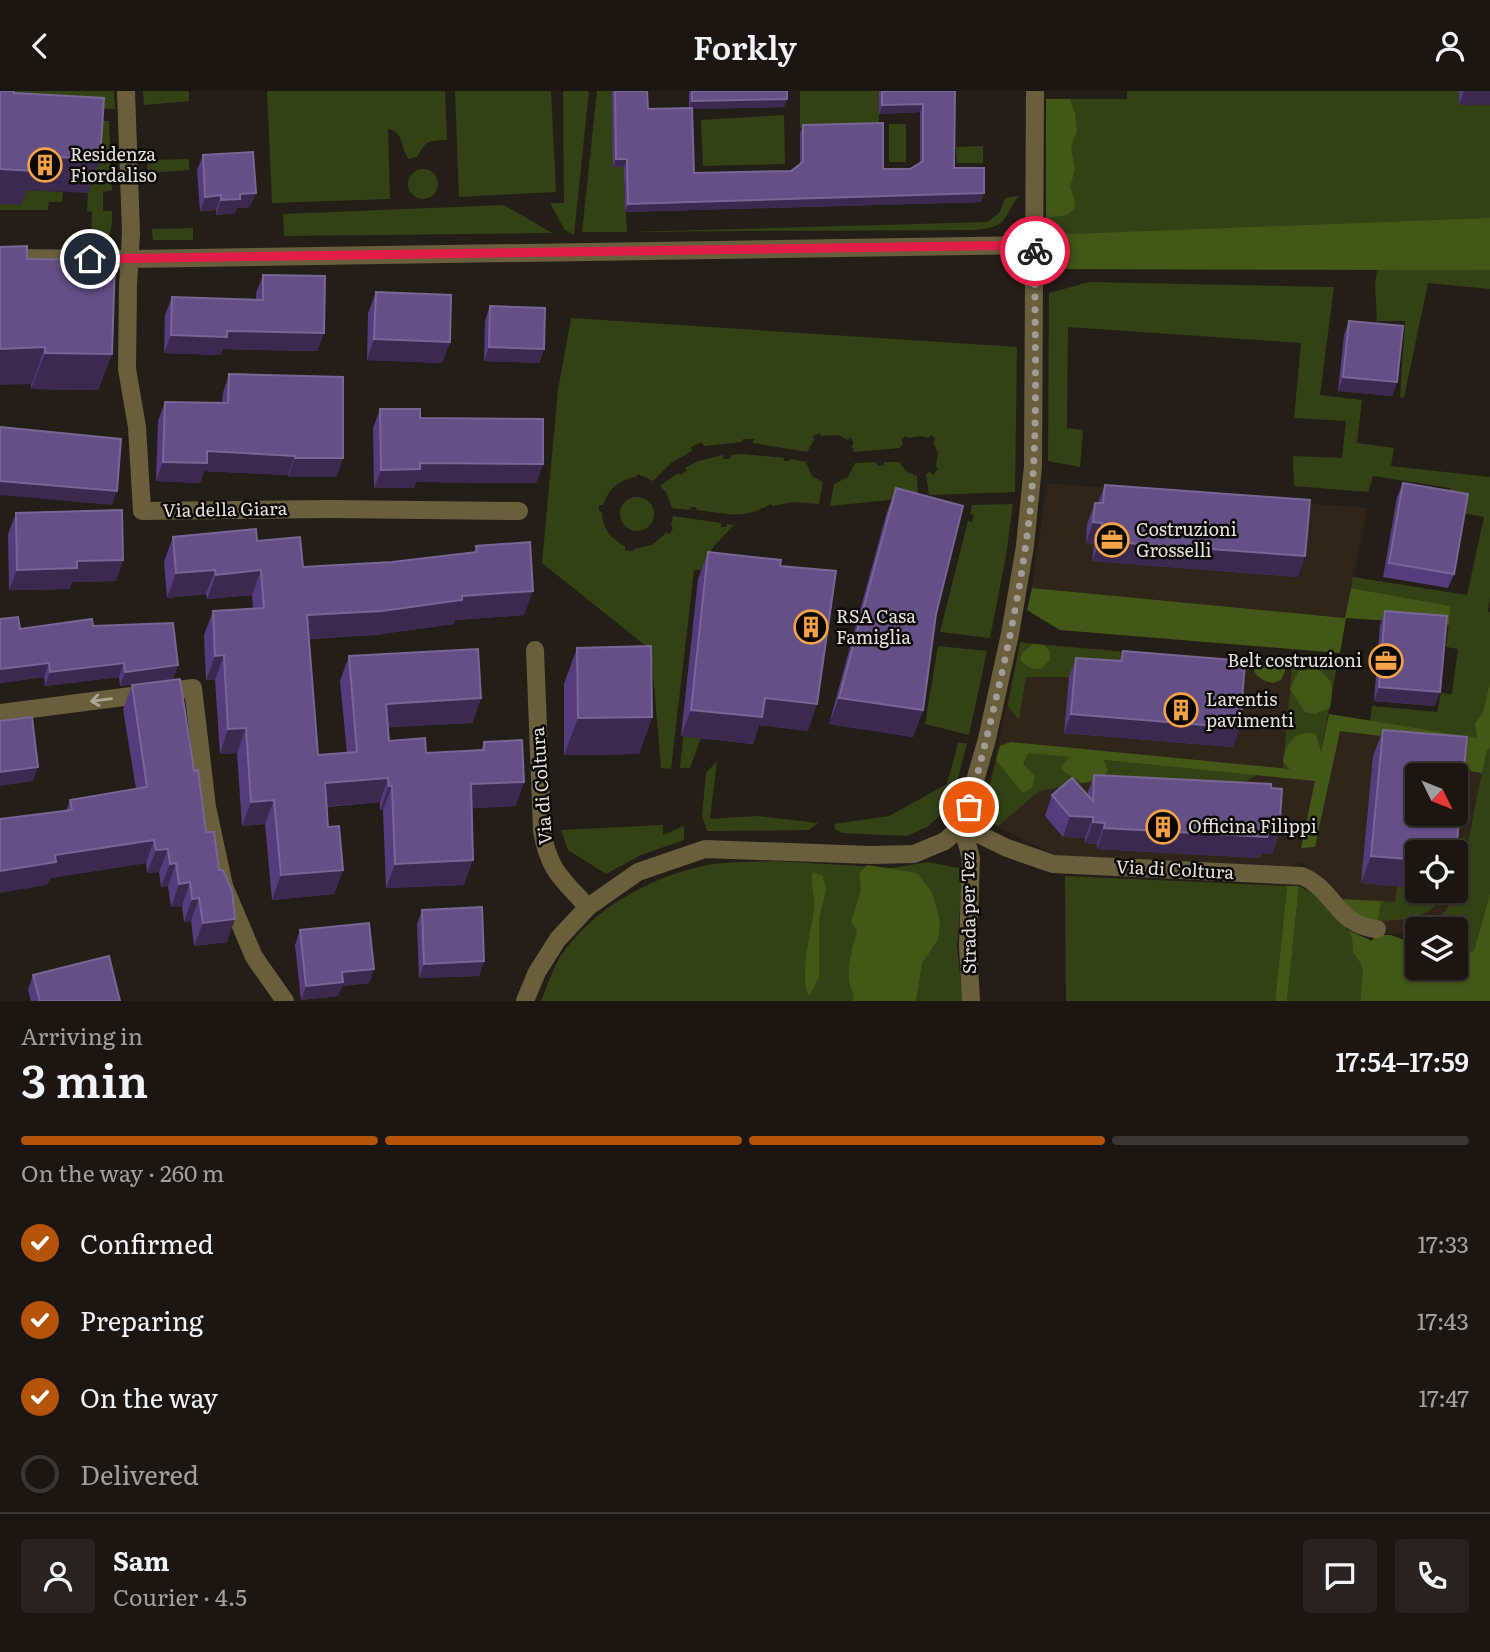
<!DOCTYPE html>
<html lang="en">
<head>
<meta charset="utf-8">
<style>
	:root { --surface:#1b1612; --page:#282320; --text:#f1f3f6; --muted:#a09f9f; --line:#393532; --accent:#b45309 }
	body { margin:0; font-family:Literata,serif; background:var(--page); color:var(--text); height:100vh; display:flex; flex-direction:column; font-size:26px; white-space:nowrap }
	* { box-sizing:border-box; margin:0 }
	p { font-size:23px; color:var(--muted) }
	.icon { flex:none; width:38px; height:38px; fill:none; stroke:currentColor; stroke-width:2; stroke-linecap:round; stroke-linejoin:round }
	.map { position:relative; height:910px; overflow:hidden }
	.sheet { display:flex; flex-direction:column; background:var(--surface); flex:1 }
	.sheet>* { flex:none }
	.needle { width:46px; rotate:133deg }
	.tools { position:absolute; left:1405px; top:672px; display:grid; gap:14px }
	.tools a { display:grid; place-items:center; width:63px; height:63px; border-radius:7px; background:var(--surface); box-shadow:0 2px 5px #0004,0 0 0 2px var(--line); font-size:35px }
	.pin { position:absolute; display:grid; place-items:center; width:60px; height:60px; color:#fff; margin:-30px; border:4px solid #fff; border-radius:50%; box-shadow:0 2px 7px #0007 }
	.courier { position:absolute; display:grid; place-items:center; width:70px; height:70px; margin:-35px; border:5px solid #e11d48; border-radius:50%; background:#fff; color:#222; box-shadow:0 2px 9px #0007 }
	.headline em { font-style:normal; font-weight:600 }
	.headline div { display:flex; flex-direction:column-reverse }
	.headline { display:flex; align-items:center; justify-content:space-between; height:119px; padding:0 21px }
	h1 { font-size:46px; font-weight:600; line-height:52px }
	.bar { display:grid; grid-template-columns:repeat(4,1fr); gap:10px 7px; align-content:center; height:84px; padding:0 21px }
	.bar i { height:9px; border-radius:5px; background:var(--line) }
	.bar .current { background:var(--accent) }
	.bar p { grid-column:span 4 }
	.line { display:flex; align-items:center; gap:18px; padding:0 21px; border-top:2px solid var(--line) }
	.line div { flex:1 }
	.round { display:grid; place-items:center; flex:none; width:74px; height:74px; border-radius:7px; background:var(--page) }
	ol { padding:0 21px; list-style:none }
	li { display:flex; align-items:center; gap:21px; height:77px }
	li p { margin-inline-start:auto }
	li .icon { padding:7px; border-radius:50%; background:var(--accent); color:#fff; stroke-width:4 }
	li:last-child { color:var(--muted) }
	li i { width:38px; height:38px; border:4px solid var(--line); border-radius:50% }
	header { display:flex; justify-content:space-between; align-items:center; height:91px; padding:0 21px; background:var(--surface); font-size:32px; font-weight:600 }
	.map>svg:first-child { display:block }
	.built { fill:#30251b; fill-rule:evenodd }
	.green { fill:#334215 }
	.forest { fill:#435717 }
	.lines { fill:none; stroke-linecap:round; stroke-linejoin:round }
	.street { stroke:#695f3d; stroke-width:18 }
	.wall { fill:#553d7d }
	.shaded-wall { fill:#3b2950 }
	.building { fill:#644f87; stroke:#786695; stroke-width:2; fill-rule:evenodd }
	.oneway { stroke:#ada694 }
	.done { stroke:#a19c97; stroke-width:7; stroke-dasharray:0 12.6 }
	.route { stroke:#e11d48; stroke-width:9 }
	.labels { text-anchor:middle; stroke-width:5; stroke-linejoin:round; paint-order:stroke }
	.poi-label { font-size:18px; fill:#e5e0dc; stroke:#0b0906; text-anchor:start }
	.street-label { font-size:18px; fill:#e5e0dc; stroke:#0b0906 }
</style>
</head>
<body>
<header><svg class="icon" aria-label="back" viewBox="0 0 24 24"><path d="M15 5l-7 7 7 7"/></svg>Forkly<svg class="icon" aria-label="person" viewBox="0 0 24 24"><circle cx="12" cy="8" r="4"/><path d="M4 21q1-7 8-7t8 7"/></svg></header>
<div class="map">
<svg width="1490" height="910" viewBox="0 0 1490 910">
	<rect width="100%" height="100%" fill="#241e18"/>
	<!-- built -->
	<path class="built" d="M1047,392L1367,417L1345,527L1032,497Z
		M1020,551L1336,579L1329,623L1488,649L1459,798L1451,812L1428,836L1414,841L1375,844L1356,828L1328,793L1301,771L1290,777L1056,765L994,734L985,726V714ZM1418,684H1456V723H1418ZM1418,761H1456V800H1418Z"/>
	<!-- green -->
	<path class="green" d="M0,0H114L115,18L0,17Z
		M143,0H189V10L144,14Z
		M267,0H445L447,49C426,50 427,49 417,66L409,68C400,58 405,41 388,38L390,108L272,112Z
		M455,0H551L556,101L459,106Z
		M563,0H589L574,144L564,138L550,112H564Z
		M597,0H612L633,76L624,92L627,141L988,131L1000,121L1005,107L1019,105C1002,128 1008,137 974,139L582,141Z
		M800,0H879V35L800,37Z
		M1127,0H1490V198L1428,192L1404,307L1400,306L1405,230H1377L1375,194L1377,179L1047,178L1046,8H1127Z
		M784,24L785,73L703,75L701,29Z
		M19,28L109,30L112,99L103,101V120H112C113,149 105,158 76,157V155H91L92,121L87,120L91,41Z
		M889,33H906V71H889Z
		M983,55V72H957L956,56Z
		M189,68V79L148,82L147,69Z
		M408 93a15 15 0 1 1 30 0a15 15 0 1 1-30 0Z
		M0,87L26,99L63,101L62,111H49L48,119H0Z
		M504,114L552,142L284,145L283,123Z
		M193,137V149H153L152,138Z
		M1089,191L1334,196L1320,304L1362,309L1357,352L1394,357L1391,375L1490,386V506L1488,521H1490V802L1474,860L1456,861V838H1421L1428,836L1445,820L1459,798L1488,649L1370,630L1372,615L1437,621L1441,602L1452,603L1458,558L1446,556L1451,515L1351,497L1353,486L1467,504L1484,426L1462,422L1447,414L1450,397L1373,385L1368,401L1294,395L1293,365L1342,367L1346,330L1294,327L1301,252L1068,236L1067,337L1083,339L1080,376L1048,370L1049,202Z
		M571,227L1017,256L1015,401L929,404L926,383L929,381L933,384L938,378L936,375L938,362L933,351L935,348L931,344L928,347L921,345L908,347L905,345L901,349L903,352L900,357L854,361L852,355L854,352L850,346L847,349L839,344L822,345L819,342L813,345L814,349L807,361L753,352L754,348H743L742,351L704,355L701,351L691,356L692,360L671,372L653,390L638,383L636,386C618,389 610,397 603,414H599V420L602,421C602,437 611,448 625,455V459L633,460L634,458L652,454L666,442L670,443L673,437L671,434L673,425L721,432V436H726L727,433L734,434L714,455L701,479H694L671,678L661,677L651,559L542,472L558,299Z
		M743,363L784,367V370H789L790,368L806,371L812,385L823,391L819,413L794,411L772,415L771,413C742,429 730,423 697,419L696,416H691L690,419L672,417L666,401L660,395L678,382L681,384L687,379L685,377L698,370L723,364V368H730L731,364Z
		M876,371L878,375L884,374V371H899L907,381L917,385L918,406L830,415L834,393L848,386L855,372Z
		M620 423a17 17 0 1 1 34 0a17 17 0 1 1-34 0Z
		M1013,413L1006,465L990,547L940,541L968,430L972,431L974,424L970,423L972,414Z
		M1020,551L1033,553L1240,571L1069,586H1026L1019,629L1008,615Z
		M938,555L987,560L969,644L925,633Z
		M1292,575L1336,579L1317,681L1283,677Z
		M683,646L701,647L690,677H680Z
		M1011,651L1010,660L1257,684L1245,691L1109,687L1039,700L998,735L987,729L985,714L1000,655Z
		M958,652H967L953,707L943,722L927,736L907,745L842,742L835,738L834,733L889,725L947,693Z
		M717,670L710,728L758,725L818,732L809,739L707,740L702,725L706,682Z
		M663,734V744L684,735V749L641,764L606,783L568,759L561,739Z
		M776,770L892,777L928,771L963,778L957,856L963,910H541C547,896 552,879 560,866C593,817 650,786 707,774C729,770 753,771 776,770Z
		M1065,785L1287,795L1275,910H1066Z
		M1299,795L1323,808L1348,839L1352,848L1353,862L1361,873L1364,881L1360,910H1287Z
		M1397,795L1417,797L1418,800H1444C1432,829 1405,829 1378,830L1381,810L1395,811Z"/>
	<!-- forest -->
	<path class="forest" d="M1046,8H1070L1075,22L1077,40L1071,56L1075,78L1070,96L1075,109L1074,118L1067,124L1046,127Z
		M1490,127V179L1047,178L1046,144Z
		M1032,497L1345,527L1351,497L1451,515L1449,534L1346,527L1340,562L1060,539L1027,519Z
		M1033,553L1044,554L1050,561V569L1041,578L1030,577L1020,569L1022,562Z
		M1252,572L1287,575L1281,589L1273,592C1260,589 1254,585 1252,572Z
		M1318,578C1335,591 1333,597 1330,617L1315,623L1305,621L1290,598L1299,580Z
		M1490,591V657L1487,659L1482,682L1456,678L1464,655L1340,640L1315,756L1301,757L1315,690L1104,669L1108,680L1100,689L1082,692L1066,682L1060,676L1070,666L1028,662L1023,673L1035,685L1032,697L1023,702L996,669L1000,655L1011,651L1290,678L1283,670C1285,651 1297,638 1316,643L1321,661L1329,623L1477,647L1475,632L1483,622Z
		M867,774L917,782L932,801L940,831L938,849L922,872L916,910H853L854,904C843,883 852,862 857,839L851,831L861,800L859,783Z
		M813,781L823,785L826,799L819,828V887L809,905C799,886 811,841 814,819C816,806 809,793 813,781Z
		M1287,795H1299L1287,910H1275Z
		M1490,802V910H1360L1363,881L1361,873L1353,862L1352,848L1348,839L1372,850L1375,844H1391L1417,854L1418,877H1456V861L1474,860Z
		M1341,808L1381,810L1378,830L1356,828Z"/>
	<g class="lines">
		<!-- street -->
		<path class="street" d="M126,0L131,142L128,194L127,278L137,336L142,420L331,418L519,420
			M0,167L130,168L1035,154
			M535,559L542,740C549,780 562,788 588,816
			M0,622L193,597L207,716L224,795L254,866L285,910
			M962,735L1007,757L1053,773L1302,785C1335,799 1336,834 1377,838
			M962,735L971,767L968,855L971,910
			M525,910L537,881L558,848L588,816L638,781L705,758L871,764L914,763L945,750L962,735L987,648L1010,543L1025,455L1033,375L1035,0"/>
	</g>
	<!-- wall -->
	<path class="wall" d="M612,0H647L648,18L689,17V0H787V8L784,16L692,18L694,82L791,80L800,73V42L803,34L883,78H910L920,72V21L879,23V0H955L954,77L981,111L625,121L624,76H613Z
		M1459,0H1490L1459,14Z
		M203,64L250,116L237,117L235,122L216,124V119L200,120L197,79Z
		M27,168L112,263L98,299L31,298Z
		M263,184L324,242L317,260L223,258L220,264L164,262L165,224L172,206L256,209V202Z
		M376,201L450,251L442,272L367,269L368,222Z
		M490,215L544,258L539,272L484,270L485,230Z
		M1349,230L1397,291L1392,305L1338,300L1344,244Z
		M229,283L343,367L336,386H288V384L204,380L200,392L156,390L158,330L165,311L222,312L223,302Z
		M380,318L420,327L543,373L536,392L416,391L414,397H374L373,337Z
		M1403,392L1454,483L1448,497L1383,486L1397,406Z
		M1105,394L1298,486L1092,470L1094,453L1086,452L1087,433L1095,412H1098Z
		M896,397L936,523L923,619L913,646L829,633L886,424Z
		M16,422L116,490L72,491L69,498L9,499L8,443Z
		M173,446L257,450L303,476L392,471L474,461L476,455L524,524L455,529L453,533L374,544L309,548L318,664L347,662L340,590L349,565L481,607L472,632L388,636L389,650L426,662L481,660L484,651L524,691L515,715L471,717L464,794L386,797L383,719H380V711L326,716L328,736L343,779L334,803L272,809L265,733L242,735L237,662L220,663L215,589H206L204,544L213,520L253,517L252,504L207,508L206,503L167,507L164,471Z
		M708,461L780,475L808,640L759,634L753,653L681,645L698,488Z
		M1385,520L1435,615L1374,610L1380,534Z
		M0,528L20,538L93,535L178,574L173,588L120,595L119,586L45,595L44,586L0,592Z
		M577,557L652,626L639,663L564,664V593Z
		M1123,560L1233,656L1064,642L1069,586L1076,567L1119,570Z
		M132,594L194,680L227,851L194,855L191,830L184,831L182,815L171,816L168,795L161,796L159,781L147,782L146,772L50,787L47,794L66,720L70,709L136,698L123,618Z
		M1383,639L1418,761V797L1361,792L1373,665Z
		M1094,684L1271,697L1279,742L1272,763L1262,762L1260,767L1097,758V753L1085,752V747L1063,746L1045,725L1052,704H1087Z
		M422,819L484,870L479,885L419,887L417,833Z
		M300,839L374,878L369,892L342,895L338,905L301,909L295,854Z
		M33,884L120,910H31L28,899Z"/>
	<!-- shaded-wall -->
	<path class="shaded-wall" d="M1464,0H1490V14H1459Z
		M787,8L784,16L689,18L692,10Z
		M923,13L920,21L879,23L882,14Z
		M34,65L100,68L88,102L27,99L21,114L0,113V78Z
		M616,68H627L624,76H613Z
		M256,102L250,116L237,117L235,122L216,124L221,109L240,103Z
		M984,102L981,111L625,121L628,113Z
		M221,104L216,119L200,120L205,106Z
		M227,240L324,242L317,260L223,258L220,264L164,262L171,244Z
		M374,248L450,251L442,272L367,269Z
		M45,256L32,293L0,294V258Z
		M489,256L544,258L539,272L484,270Z
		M45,262L112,263L98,299L31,298Z
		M1343,286L1397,291L1392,305L1338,300Z
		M207,360L295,365L288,384L204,380L200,392L156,390L163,371Z
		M295,367H343L336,386H288Z
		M420,372L543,373L536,392L416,391L414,397H374L381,379Z
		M0,390L117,400L112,414L0,404Z
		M1093,431L1102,432L1094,453L1086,452Z
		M1100,450L1305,465L1298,486L1092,470Z
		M123,469L116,490L72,491L69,498L9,499L17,479L77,470Z
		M215,479L206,503L167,507L176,482Z
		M261,479L252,504L207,508L216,484Z
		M533,500L524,524L455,529L453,533L374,544L298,548L307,524L462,505Z
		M224,564L215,589H206L215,565Z
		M49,572L44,586L0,592V578Z
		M124,572L119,586L45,595L50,581Z
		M178,574L173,588L120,595L125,581Z
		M1379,596L1440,601L1435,615L1374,610Z
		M481,607L472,632L377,637L386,613Z
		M765,607L817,613L808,640L759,634L753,653L681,645L691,619Z
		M839,607L923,619L913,646L829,633Z
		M1071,623L1240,637L1233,656L1064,642Z
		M652,626L639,663L564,664L578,627Z
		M246,637L237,662L220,663L228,638Z
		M38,676L33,690L0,695V681Z
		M388,687L380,711L316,716L325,692Z
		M524,691L515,715L462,718L471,693Z
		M389,695H392L383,719H380Z
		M274,709L265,733L242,735L251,711Z
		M1070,725L1093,726L1085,747L1063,746Z
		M1093,731L1105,732L1097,753L1085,752Z
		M1104,737L1279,742L1272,763L1262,762L1260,767L1097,758Z
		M154,749L146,772L50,787L47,794L0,802V780L55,764Z
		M168,758L159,781L147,782L156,759Z
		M1371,765L1418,769V797L1361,792Z
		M473,769L464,794L386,797L395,773Z
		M176,772L168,795L161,796L170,773Z
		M343,779L334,803L272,809L281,784Z
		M190,791L182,815L171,816L179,793Z
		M199,807L191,830L184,831L192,808Z
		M235,828L227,851L194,855L203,832Z
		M484,870L479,885L419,887L424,873Z
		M374,878L369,892L342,895L338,905L301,909L306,895L342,881Z"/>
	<!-- building -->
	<path class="building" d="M0,0H14V2L104,7L100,68L34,65V80L0,78Z
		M615,0H647L648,18L692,17L694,82L791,80L803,71V34L883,32V78H910L923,70V13L882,14V0H955L954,77H984V102L628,113L627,68H616Z
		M692,0H787V8L692,10Z
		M253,61L256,102L240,103V108L221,109V104L205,106L203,64Z
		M27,155V168L115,169L112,263L45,262V256L0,258V156Z
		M263,184L325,185L324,242L227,240V246L171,244L172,206L263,209Z
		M376,201L451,204L450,251L374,248Z
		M490,215L545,217L544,258L489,256Z
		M1349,230L1403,235L1397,291L1343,286Z
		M229,283L343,286V367H295V365L207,360V372L163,371L165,311L228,312Z
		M380,318H420V327L543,328V373L420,372V378L381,379Z
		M0,336L121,348L117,400L0,390Z
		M1403,392L1468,403L1454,483L1389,472Z
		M1105,394L1310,409L1305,465L1100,450L1102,432L1093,431L1095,412H1103Z
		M896,397L963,415L936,523L923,619L839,607Z
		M122,419L123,469L77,470V477L17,479L16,422Z
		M256,438L257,450L300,446L303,476L392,471L477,461L476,455L530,451L533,500L462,505V509L382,520L307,524L318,664L357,661L349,565L478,558L481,607L386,613L389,650L425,647L426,662L484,659V651L522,649L524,691L471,693L473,769L395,773L392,695H389L388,687L325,692L328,736L339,735L343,779L281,784L274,709L251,711L246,637L228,638L224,564L215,565L213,520L264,517L261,479L216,484L215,479L176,482L173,446Z
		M708,461L781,469L780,475L836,480L817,613L765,607L762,626L691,619Z
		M1385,520L1447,525L1440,601L1379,596Z
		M18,526L20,538L92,528L93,535L173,532L178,574L125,581L124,572L50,581L49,572L0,578V528Z
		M651,555L652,626L578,627L577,557Z
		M1123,560L1245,570L1240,637L1071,623L1076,567L1122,570Z
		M180,588L194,680L198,679L206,741H214L219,779H223L232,800L235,828L203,832L199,807L192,808L190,791L179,793L176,772L170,773L168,758L156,759L154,749L55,764L56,771L0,780V728L72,719L70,709L147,696L132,594Z
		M32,626L38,676L0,681V630Z
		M1383,639L1467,646L1456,761H1418V769L1371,765ZM1418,684H1456V723H1418Z
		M1094,684L1271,693V697L1282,698L1279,742L1269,741L1267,746L1104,737L1105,732L1093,731V726L1070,725L1052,704L1072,687L1093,710Z
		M482,816L484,870L424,873L422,819Z
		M369,832L374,878L342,881L343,891L306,895L300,839Z
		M109,865L120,910H40L33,884Z"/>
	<!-- one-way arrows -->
	<defs><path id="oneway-shaft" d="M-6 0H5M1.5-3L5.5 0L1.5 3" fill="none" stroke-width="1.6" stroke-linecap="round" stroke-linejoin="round" transform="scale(1.75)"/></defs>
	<use class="oneway" href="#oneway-shaft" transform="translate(101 609) rotate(173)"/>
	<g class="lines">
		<!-- done -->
		<path class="done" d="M969,716C994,619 1019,520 1030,420C1039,334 1034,246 1035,160"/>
		<!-- route -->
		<path class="route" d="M90,168L1035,154V160"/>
	</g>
	<!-- icons -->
	<defs>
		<symbol id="building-ring" viewBox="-11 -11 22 22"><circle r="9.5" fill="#0b0906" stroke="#f6a247" stroke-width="1.5"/><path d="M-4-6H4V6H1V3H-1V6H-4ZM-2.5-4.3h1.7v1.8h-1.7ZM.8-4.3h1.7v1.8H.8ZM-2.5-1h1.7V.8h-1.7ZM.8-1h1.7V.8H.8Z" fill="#f6a247"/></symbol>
		<symbol id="office-ring" viewBox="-11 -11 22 22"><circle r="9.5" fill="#0b0906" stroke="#f6a247" stroke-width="1.5"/><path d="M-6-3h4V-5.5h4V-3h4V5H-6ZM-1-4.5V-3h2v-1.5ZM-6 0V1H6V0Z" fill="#f6a247"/></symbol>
	</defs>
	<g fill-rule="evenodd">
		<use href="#building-ring" x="26" y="55" width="38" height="38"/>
		<use href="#office-ring" x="1093" y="430" width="38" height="38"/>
		<use href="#building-ring" x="792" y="517" width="38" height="38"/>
		<use href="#office-ring" x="1367" y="551" width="38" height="38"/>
		<use href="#building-ring" x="1162" y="600" width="38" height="38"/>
		<use href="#building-ring" x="1144" y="717" width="38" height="38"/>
	</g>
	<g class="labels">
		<!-- poi labels -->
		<g class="poi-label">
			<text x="70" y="70">Residenza<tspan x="70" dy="21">Fiordaliso</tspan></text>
			<text x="1136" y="445">Costruzioni<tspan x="1136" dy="21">Grosselli</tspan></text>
			<text x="836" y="532">RSA Casa<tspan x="836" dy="21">Famiglia</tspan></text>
			<text x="1362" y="576" text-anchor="end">Belt costruzioni</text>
			<text x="1206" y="615">Larentis<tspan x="1206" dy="21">pavimenti</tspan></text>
			<text x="1188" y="742">Officina Filippi</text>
		</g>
		<!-- street labels -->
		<g class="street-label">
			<text transform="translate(225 419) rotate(-1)" y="6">Via della Giara</text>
			<text transform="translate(542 695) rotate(-94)" y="6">Via di Coltura</text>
			<text transform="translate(1175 779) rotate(3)" y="6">Via di Coltura</text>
			<text transform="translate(969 822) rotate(-91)" y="6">Strada per Tez</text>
		</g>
	</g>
</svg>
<div class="tools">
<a><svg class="needle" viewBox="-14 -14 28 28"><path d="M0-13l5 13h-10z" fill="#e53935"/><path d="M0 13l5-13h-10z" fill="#a09f9f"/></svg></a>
<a><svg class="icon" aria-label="locate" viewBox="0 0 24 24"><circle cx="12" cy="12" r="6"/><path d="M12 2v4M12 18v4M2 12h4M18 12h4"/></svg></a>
<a><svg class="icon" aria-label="layers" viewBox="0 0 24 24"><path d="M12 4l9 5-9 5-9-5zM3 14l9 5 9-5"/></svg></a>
</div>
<div class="pin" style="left:969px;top:716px;background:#ea580c"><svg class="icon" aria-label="bag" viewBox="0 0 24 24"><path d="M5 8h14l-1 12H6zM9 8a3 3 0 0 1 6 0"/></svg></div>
<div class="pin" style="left:90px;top:168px;background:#1f2937"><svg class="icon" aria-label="home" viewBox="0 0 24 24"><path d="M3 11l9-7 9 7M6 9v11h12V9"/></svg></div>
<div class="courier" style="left:1035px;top:160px"><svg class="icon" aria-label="bike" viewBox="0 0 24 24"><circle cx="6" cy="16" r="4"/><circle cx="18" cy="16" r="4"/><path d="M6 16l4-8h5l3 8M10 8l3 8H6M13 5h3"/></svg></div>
</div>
<section class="sheet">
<div class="headline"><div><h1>3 min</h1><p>Arriving in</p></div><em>17:54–17:59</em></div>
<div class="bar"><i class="current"></i><i class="current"></i><i class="current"></i><i></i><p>On the way · 260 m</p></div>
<ol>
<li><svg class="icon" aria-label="check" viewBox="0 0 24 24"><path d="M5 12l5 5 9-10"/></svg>Confirmed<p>17:33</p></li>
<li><svg class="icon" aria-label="check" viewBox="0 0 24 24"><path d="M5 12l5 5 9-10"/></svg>Preparing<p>17:43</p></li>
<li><svg class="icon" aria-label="check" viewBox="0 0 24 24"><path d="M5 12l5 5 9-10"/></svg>On the way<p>17:47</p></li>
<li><i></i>Delivered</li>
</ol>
<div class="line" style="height:126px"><a class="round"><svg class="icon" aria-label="person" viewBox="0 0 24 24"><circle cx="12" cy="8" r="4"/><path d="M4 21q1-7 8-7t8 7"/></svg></a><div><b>Sam</b><p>Courier · 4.5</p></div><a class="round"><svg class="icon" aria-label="chat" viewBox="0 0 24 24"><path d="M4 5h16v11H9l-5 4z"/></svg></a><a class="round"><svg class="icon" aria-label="phone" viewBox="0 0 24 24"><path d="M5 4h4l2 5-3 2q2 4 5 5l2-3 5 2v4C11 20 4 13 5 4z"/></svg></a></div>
</section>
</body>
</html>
